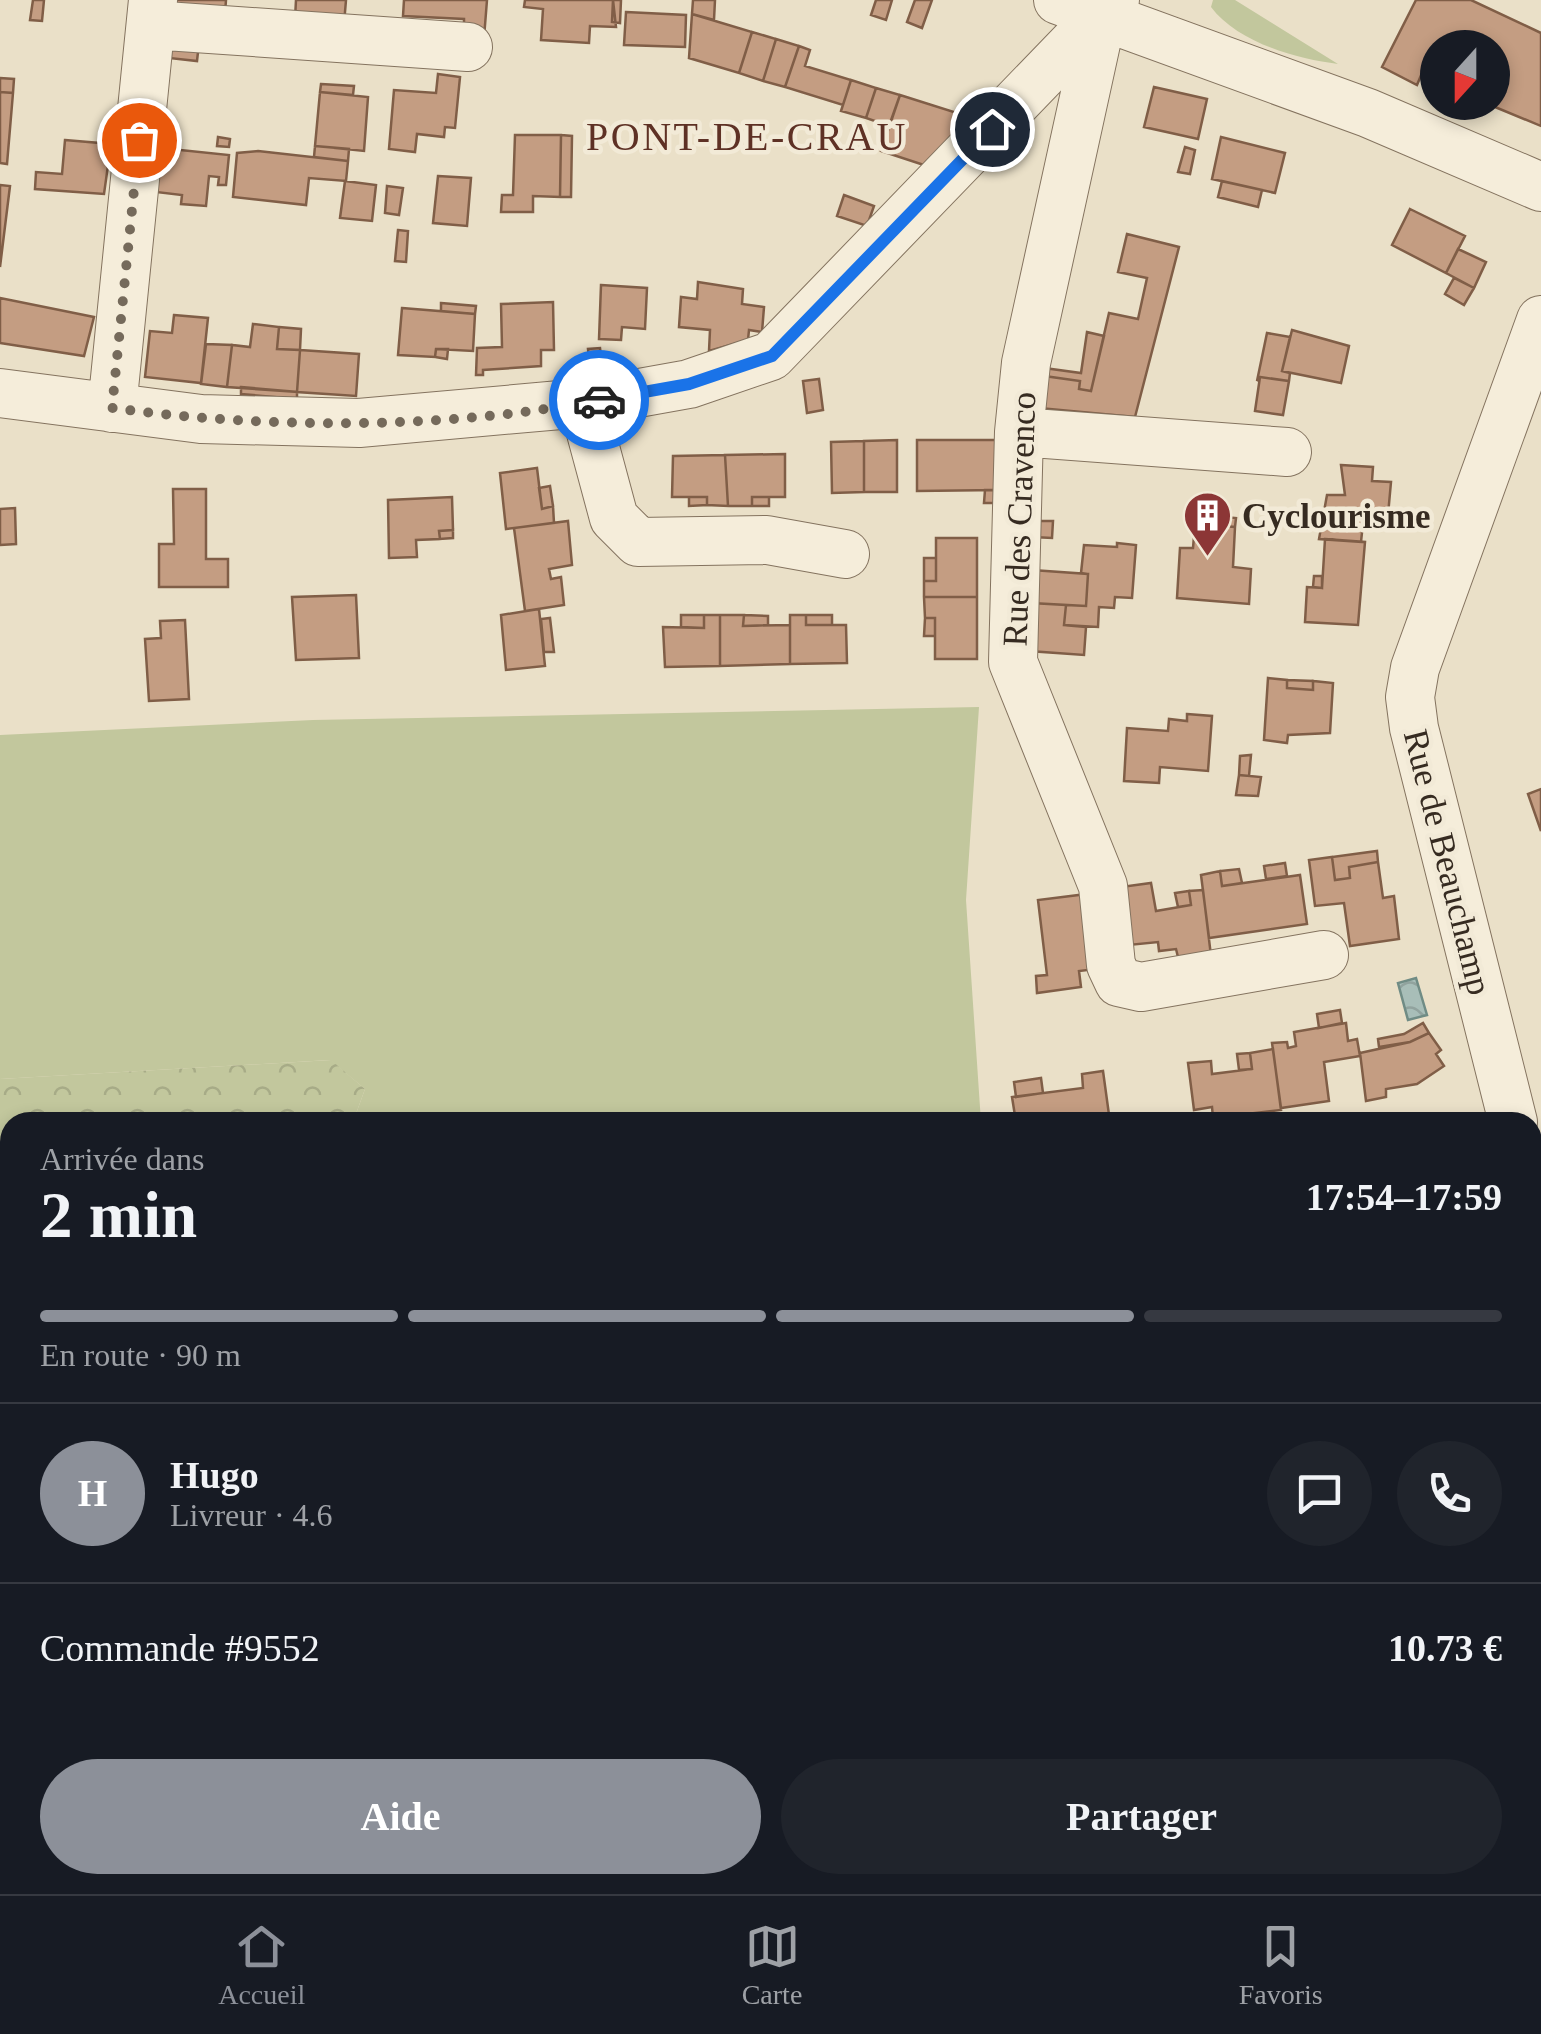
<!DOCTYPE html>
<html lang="fr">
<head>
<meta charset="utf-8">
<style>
	:root { --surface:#171b24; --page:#20242c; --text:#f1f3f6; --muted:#9ea1a6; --line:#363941; --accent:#8c9099 }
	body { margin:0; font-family:Georgia,serif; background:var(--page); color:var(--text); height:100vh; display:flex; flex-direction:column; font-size:38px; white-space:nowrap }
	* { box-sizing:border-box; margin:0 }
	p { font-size:32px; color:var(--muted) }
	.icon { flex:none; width:55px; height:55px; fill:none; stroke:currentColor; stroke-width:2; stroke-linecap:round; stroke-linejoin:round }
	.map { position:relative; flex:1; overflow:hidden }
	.side { position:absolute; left:0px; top:1112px; width:1542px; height:782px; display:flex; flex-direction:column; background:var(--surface); border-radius:30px 30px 0 0; box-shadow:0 5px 15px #0003 }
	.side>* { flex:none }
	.needle { width:65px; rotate:201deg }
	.buttons { position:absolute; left:1420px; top:30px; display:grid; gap:20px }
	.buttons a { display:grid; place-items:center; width:90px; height:90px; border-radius:50%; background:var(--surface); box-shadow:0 5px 15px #0003; font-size:50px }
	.pin { position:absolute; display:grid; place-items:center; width:85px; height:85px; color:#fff; margin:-42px; border:5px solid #fff; border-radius:50%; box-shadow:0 2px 10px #0007 }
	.courier { position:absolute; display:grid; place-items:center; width:100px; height:100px; margin:-50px; border:8px solid #1a73e8; border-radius:50%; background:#fff; color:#222; box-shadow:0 2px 12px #0007 }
	.summary em { font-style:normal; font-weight:800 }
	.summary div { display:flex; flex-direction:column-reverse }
	.summary { display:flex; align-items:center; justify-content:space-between; height:170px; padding:0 40px }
	h1 { font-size:65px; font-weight:800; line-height:75px }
	.bar { display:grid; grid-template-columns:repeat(4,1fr); gap:15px 10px; align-content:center; height:120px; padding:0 40px }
	.bar i { height:12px; border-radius:8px; background:var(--line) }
	.bar .active { background:var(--accent) }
	.bar p { grid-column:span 4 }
	.line { display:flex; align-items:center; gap:25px; padding:0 40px; border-top:2px solid var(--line) }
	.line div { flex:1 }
	.round { display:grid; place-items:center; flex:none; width:105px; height:105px; border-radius:52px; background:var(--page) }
	.button { display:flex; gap:20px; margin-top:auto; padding:20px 40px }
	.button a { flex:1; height:115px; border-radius:60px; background:var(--accent); color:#fff; font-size:40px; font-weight:800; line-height:115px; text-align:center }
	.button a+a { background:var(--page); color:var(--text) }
	.tabs { display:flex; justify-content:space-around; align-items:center; height:140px; border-top:2px solid var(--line); background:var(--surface); font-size:28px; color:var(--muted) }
	.tabs a { display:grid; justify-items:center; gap:5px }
	.tabs .active { color:var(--accent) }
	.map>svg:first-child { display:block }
	.green { fill:#c2c79d }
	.forest { fill:url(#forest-crowns) }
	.wetland { fill:url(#wetland-marsh) }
	.water { fill:url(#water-waves); stroke:#708c85; stroke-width:2.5 }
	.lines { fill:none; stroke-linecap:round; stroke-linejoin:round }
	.canal { stroke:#a8beb8; stroke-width:38 }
	.building { fill:#c49d82; stroke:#805e47; stroke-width:2.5 }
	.minor-casing { stroke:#84735f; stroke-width:50 }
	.minor { stroke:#f5edda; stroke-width:48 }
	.done { stroke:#756a5b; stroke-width:10; stroke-dasharray:0 18 }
	.route { stroke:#1a73e8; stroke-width:12 }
	.labels { text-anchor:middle; stroke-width:9; stroke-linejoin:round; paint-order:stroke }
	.poi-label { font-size:35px; font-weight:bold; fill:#362b21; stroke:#f2ead7; text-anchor:start }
	.street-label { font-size:35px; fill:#362b21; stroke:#f2ead7 }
	.quarter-label { font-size:40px; letter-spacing:2.5px; fill:#5e3125; stroke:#f2ead7 }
</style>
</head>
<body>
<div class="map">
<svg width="1541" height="1894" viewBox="0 0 1541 1894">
	<defs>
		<pattern id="forest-crowns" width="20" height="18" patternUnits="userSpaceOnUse" patternTransform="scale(2.5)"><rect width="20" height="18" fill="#c2c79d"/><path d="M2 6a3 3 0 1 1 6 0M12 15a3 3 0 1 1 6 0" fill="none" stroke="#a7ab87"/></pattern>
		<pattern id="wetland-marsh" width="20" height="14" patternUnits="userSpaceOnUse" patternTransform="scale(2.5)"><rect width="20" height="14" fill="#c2c79d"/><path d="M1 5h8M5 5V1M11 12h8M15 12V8" fill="none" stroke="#a7ab87"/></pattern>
		<pattern id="water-waves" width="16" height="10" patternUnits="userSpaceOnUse" patternTransform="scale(2.5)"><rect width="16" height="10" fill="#a8beb8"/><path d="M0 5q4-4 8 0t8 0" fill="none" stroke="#91a39e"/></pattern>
	</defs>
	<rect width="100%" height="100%" fill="#eae0c8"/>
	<!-- green -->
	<path class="green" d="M1213,0H1235L1338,64C1296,59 1237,42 1211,7Z
		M979,707L966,900L981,1122H353L365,1089L330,1060L0,1079V735L313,720Z
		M1541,1260V1790H1533L1532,1268Z"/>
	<!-- forest -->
	<path class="forest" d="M331,1060L365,1089L353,1122H10V1363L0,1364V1079Z"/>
	<!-- wetland -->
	<path class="wetland" d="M10,1363V1885H1532L1533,1841L1541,1842V1894H0V1364Z"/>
	<!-- water -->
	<path class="water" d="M1416,978L1427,1015L1408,1020L1398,983Z"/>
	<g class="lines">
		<!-- canal -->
		<path class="canal" d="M704,1894L736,1885"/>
	</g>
	<!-- building -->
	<path class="building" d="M33,0H44L42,21L30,20Z
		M172,0H226L225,13L172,8Z
		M296,0H346L344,24L295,19Z
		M404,0H487L484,38L464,29V19L403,16Z
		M525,0H613L616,27L590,26L589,43L541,40L543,9L524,7Z
		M613,0H621L620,23L612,22Z
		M693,0H715L714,20L692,14Z
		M876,0H892L886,20L871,15Z
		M915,0H932L922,28L907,22Z
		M1416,0H1471L1541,33V126L1483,102H1492V48H1438V80L1422,73L1417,85L1382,67Z
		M626,12L686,15L685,47L624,45Z
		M692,14L752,32L739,73L689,58Z
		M752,32L776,39L763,81L739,73Z
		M776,39L799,46L785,87L763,81Z
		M171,40L199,43L197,61L169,58Z
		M799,46L810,50L805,66L851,80L843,105L785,87Z
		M438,74L460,77L455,128L445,127L444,137L417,134L415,152L389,149L394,90L436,93Z
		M0,78L14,79L13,93L0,92Z
		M851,80L876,88L866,118L841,111Z
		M321,84L354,86L353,95L320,92Z
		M1154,87L1207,99L1198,139L1144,127Z
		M876,88L900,95L889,126L866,118Z
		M0,92L13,93L7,164L0,163Z
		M320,92L368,97L364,151L315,146Z
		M900,95L973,118L930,167L881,151Z
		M515,135H561L560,197L533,196V212H501L502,195H513Z
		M561,135L572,136L571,197H560Z
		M218,137L230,139L229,147L217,146Z
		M1221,137L1285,153L1275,193L1212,179Z
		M65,140L111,144L104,194L35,189L36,172L62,174Z
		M315,146L349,149L348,161L314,157Z
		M1185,147L1195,150L1190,174L1178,172Z
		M161,148L229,155L226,185H218L219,177L209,176L206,206L181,204L182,195L156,192Z
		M258,151L348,161L346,181L309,178L306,205L233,197L237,153Z
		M438,176L471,178L467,226L433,223Z
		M345,181L376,185L372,221L340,218Z
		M1222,181L1262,190L1258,207L1218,197Z
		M0,185L10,186L0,267Z
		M387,186L403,188L399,215L385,213Z
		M844,195L874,206L867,226L837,216Z
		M1410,209L1465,236L1446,273L1392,245Z
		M398,230L408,231L406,262L395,261Z
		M1127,234L1179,247L1135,417L1039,408L1044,376L1080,381L1079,389L1091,391L1109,313L1138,319L1147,278L1118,272Z
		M1458,249L1486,262L1474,288L1446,273Z
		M1454,278L1474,288L1464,305L1445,294Z
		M698,282L743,289L742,304L764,307L762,332L749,330L748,340L709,351L710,330L679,327L681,297L697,299Z
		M601,285L647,288L645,329L622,327L621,340L599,339Z
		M0,298L94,317L84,356L0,343Z
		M553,302L554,350H541V366L483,370V375H476L477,348L502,347L501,304Z
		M441,303L476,306L475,314L441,311Z
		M402,308L475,314L473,351L436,349L435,357L398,355Z
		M174,315L208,318L201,383L145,377L150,331L172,333Z
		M253,324L279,327L277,349L300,350L297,392L227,387L232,345L250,347Z
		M279,327L301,329L300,350L277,349Z
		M1292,330L1349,346L1341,383L1282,371Z
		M1087,332L1104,336L1091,391L1079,389L1080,381L1044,376V368L1081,373Z
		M1267,333L1290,337L1282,371L1290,373L1289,381L1260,377L1257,381Z
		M206,344L232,345L227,387L201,384Z
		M600,348L601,357L589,359L588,349Z
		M436,349H448L447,359L435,357Z
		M300,350L359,354L356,396L297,392Z
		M1260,377L1289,381L1283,415L1255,411Z
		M819,379L823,410L807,413L803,381Z
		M241,387L297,392V399L241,394Z
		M897,440V492H864V441Z
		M917,440H999L998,490L917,491Z
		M864,441V492L832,493L831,442Z
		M785,454V497H752V506H728L725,455Z
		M725,455L728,506L707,505V497H672L673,456Z
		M1341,465L1373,467L1372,481L1391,482L1388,515L1364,514L1361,542L1319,539L1327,495H1345Z
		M537,468L542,509L553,506L554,523L506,529L500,473Z
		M550,486L553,506L542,509L539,488Z
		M173,489H206V559H228V587H159V544H174Z
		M985,490H998L999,503H984Z
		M452,497L453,530L439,531L440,539L416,540L417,557L389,558L388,500Z
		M689,497H707V505L689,506Z
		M752,497H769V506H752Z
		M15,508L16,544L0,545V509Z
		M1195,514L1236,518L1235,527L1195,524Z
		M568,521L572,565L549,569L551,579L561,577L564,605L525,611L514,528Z
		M1034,521H1053L1052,538L1033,537Z
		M1195,524L1235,527L1233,567L1251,569L1249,604L1177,598L1180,548H1193Z
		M453,530V538L440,539L439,531Z
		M936,538H977V597H924V581H936Z
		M1325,539L1365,542L1358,625L1305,622L1307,587L1322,588Z
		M1117,543L1136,545L1132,598L1115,597L1114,608L1099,607L1098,627L1064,625L1066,605L1086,606L1088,574L1081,573L1084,545L1117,547Z
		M924,558H936V581H924Z
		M1032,570L1088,574L1086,606L1031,603Z
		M1314,576H1322V588L1313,587Z
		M356,595L359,658L296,660L292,597Z
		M924,597H977V659H935V618H925Z
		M1031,603L1066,605L1064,625L1086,627L1084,655L1029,651Z
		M539,609L545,666L506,670L501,615Z
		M681,615H704V628L681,627Z
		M704,615H720V666L665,667L663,627L704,628Z
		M720,615H744L743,626L790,625V664L720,666Z
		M744,615L768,616V625L743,626Z
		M790,615H806V625H846L847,663L790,664Z
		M806,615H832V625H806Z
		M550,618L554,652H544L541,619Z
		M925,618H935V636H924Z
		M185,620L189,699L149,701L145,639L161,638L160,621Z
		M1268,678L1287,680V688L1313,690V681L1333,683L1330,733L1288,735L1287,743L1264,740Z
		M1287,680L1313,681V690L1287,688Z
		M1187,714L1212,716L1208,771L1160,767L1159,783L1124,781L1127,728L1168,731L1169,719L1187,721Z
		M1251,755L1249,776L1239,775L1240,756Z
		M1239,775L1261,777L1258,796L1236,795Z
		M1541,789V831L1528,794Z
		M1377,851L1378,862L1349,867L1350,878L1335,880L1332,857Z
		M1332,857L1335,880L1350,878L1349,867L1378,862L1383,898L1394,896L1399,939L1350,946L1344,903L1315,906L1309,860Z
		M1285,863L1287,876L1266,879L1264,866Z
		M1239,869L1242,883L1222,886L1220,871Z
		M1220,871L1222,886L1300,875L1307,924L1209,938L1201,875Z
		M1151,883L1156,911L1191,905L1189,891L1203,890L1212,964L1181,969L1176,949L1159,951L1158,942L1129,945L1121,887Z
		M1189,891L1191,905L1178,907L1175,893Z
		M1087,894L1096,969L1079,971L1081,987L1037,993L1036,976L1047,975L1038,900Z
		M1340,1010L1342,1023L1319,1028L1317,1014Z
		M1346,1023L1348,1041L1357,1039L1360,1056L1324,1062L1329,1101L1281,1108L1272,1043L1287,1042L1288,1048L1296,1046L1294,1032Z
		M1423,1023L1429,1033L1410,1042L1379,1047L1378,1039L1404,1034Z
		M1429,1033L1441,1050L1436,1054L1444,1066L1417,1084L1386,1089V1097L1366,1101L1360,1053L1410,1042Z
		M1273,1049L1281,1110L1213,1118L1212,1107L1194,1110L1188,1063L1211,1061L1212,1074L1252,1069L1250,1053Z
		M1250,1053L1252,1069L1239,1070L1237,1054Z
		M1103,1071L1110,1122H1016L1012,1097L1083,1088L1082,1074Z
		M1041,1078L1043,1093L1016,1097L1014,1082Z"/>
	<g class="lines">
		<defs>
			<path id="minor" d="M1058,0L1368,113L1541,187
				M1102,16L1026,363L1019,432L1013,662L1103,886L1111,965L1119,982L1141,987L1324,955
				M151,25L468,47
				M0,393L201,419L359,423L583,403L689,384L771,356L1115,0
				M583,403L614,518L638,542L767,540L845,554
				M112,408L153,0
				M1019,432L1287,452
				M1513,1122L1414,728L1410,697L1415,668L1541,320
				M1532,1167L1541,1179"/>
		</defs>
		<!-- minor casing -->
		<use href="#minor" class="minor-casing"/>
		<!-- minor -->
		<use href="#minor" class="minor"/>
	</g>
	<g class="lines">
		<!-- done -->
		<path class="done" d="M139,140L112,408C268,429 444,430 599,400"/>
		<!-- route -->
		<path class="route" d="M599,400L689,384L772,356L992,129"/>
	</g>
	<!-- icons -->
	<defs>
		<symbol id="building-pin" viewBox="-11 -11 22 30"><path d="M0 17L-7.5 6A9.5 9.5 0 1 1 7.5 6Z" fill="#8c3636" stroke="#f2ead7"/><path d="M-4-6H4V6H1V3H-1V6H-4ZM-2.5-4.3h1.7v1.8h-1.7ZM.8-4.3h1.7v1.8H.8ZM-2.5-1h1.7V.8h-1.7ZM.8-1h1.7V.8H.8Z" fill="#fff"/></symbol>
	</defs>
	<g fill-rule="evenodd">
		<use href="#building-pin" x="1180" y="488" width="55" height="75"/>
	</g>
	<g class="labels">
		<!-- poi labels -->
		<g class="poi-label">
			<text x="1242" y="528">Cyclourisme</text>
		</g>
		<!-- street labels -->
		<g class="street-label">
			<text transform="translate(1019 519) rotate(-88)" y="12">Rue des Cravenco</text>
			<text transform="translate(1448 862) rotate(76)" y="12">Rue de Beauchamp</text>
		</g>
		<!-- quarter labels -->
		<g class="quarter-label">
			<text x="747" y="150">PONT-DE-CRAU</text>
		</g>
	</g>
</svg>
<div class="buttons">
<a><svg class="needle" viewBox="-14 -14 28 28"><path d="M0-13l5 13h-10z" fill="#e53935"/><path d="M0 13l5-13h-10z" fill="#9ea1a6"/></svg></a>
</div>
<div class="pin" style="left:139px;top:140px;background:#ea580c"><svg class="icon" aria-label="bag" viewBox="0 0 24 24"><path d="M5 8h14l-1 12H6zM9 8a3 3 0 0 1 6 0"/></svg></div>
<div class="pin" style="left:992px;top:129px;background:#1f2937"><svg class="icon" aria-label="home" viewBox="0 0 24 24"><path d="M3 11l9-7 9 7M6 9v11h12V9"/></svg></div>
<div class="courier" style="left:599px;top:400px"><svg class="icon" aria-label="car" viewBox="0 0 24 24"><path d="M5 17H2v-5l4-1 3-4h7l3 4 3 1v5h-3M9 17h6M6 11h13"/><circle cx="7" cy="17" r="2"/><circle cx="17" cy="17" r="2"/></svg></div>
<section class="side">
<div class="summary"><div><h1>2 min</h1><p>Arrivée dans</p></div><em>17:54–17:59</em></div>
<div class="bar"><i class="active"></i><i class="active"></i><i class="active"></i><i></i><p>En route · 90 m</p></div>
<div class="line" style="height:180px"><b class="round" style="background:var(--accent);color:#fff">H</b><div><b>Hugo</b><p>Livreur · 4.6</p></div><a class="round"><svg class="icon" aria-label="chat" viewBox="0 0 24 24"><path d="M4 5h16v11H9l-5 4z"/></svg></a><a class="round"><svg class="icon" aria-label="phone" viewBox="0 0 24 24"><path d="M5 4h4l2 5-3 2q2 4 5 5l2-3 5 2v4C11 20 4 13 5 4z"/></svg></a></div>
<div class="line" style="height:130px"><div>Commande #9552</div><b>10.73 €</b></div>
<div class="button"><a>Aide</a><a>Partager</a></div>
</section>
</div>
<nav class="tabs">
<a class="active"><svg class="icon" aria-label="home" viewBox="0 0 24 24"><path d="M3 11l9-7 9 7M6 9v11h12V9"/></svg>Accueil</a>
<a><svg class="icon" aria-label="map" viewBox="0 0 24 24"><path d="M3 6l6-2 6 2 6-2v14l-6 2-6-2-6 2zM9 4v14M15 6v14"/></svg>Carte</a>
<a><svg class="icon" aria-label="saved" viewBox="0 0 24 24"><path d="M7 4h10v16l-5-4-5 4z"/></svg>Favoris</a>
</nav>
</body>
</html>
